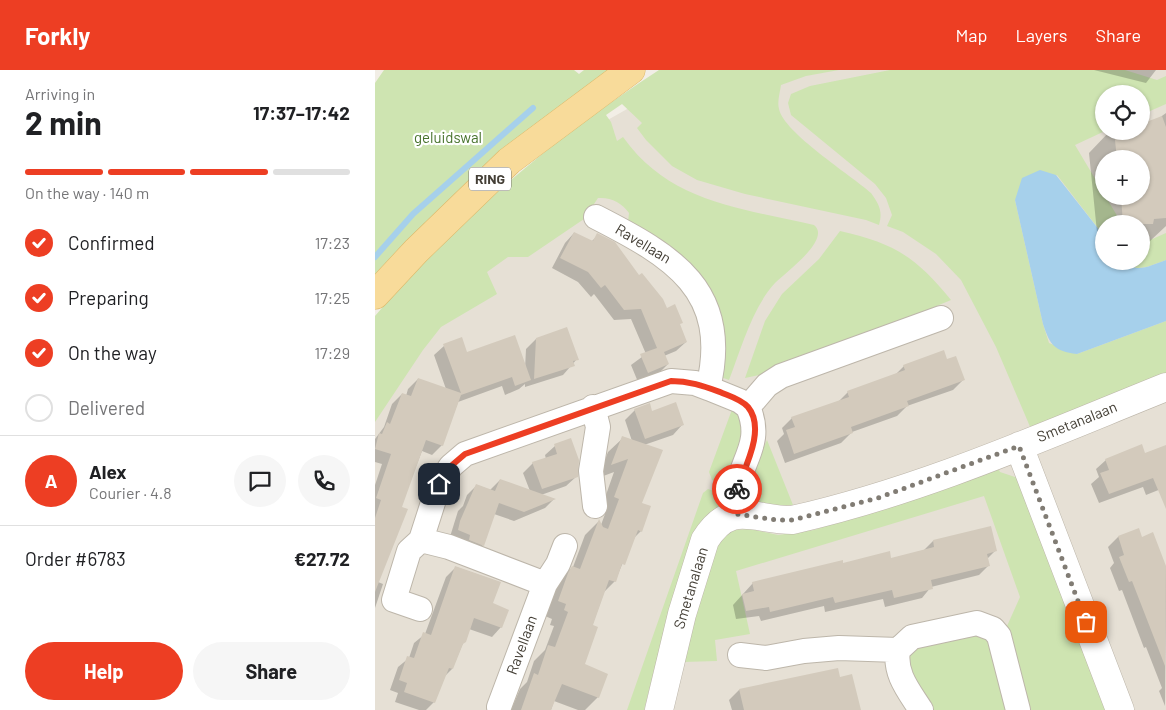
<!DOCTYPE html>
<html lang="en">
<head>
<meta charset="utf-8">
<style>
	:root { --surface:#fff; --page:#f6f6f6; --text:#202124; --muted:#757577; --line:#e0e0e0; --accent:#ed3e23 }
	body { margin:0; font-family:Barlow,sans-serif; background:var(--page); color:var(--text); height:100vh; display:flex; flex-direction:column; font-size:19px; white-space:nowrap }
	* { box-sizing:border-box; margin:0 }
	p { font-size:16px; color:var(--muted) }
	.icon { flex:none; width:28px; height:28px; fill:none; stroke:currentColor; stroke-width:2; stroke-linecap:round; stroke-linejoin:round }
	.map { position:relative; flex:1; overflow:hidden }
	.drawer { display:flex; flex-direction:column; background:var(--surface); width:375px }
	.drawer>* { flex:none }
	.controls { position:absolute; left:720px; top:15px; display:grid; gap:10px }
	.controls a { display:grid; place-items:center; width:55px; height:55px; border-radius:50%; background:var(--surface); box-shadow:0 1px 4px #0004; font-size:25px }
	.pin { position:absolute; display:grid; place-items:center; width:42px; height:42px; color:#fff; margin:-21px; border-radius:10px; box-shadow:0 2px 8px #0006 }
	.courier { position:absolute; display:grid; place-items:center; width:50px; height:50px; margin:-25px; border:4px solid #ed3e23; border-radius:50%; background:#fff; color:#222; box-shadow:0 1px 6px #0007 }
	.summary em { font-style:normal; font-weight:700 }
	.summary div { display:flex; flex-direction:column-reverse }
	.summary { display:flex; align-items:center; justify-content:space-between; height:85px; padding:0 25px }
	h1 { font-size:32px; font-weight:700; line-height:38px }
	.bar { display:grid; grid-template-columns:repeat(4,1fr); gap:8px 5px; align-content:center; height:60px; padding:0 25px }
	.bar i { height:6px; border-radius:4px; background:var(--line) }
	.bar .selected { background:var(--accent) }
	.bar p { grid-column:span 4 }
	.line { display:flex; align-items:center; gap:12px; padding:0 25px; border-top:1px solid var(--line) }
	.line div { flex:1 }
	.round { display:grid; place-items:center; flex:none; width:52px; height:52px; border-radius:26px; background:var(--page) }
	ol { padding:0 25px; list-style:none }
	li { display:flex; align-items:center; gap:15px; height:55px }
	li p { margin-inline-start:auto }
	li .icon { padding:5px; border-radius:50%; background:var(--accent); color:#fff; stroke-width:4 }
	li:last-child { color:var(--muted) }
	li i { width:28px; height:28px; border:2px solid var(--line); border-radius:50% }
	.cta { display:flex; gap:10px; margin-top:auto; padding:10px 25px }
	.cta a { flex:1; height:58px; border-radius:30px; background:var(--accent); color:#fff; font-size:20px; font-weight:700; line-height:58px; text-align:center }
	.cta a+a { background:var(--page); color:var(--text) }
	header { display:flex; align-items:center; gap:30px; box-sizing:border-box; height:70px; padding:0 25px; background:var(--accent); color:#fff }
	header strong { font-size:24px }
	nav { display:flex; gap:28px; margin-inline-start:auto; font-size:18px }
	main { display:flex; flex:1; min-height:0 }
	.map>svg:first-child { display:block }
	.residential { fill:#e6e0d5; fill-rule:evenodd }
	.green { fill:#cee4b1 }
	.water { fill:#a6d0eb }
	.shadow { fill:#0003; fill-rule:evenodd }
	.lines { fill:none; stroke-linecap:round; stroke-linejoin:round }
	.stream { stroke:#a6d0eb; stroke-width:6 }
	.building { fill:#d3cabc }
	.minor-casing { stroke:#bdb6aa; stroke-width:26 }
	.tertiary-casing { stroke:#bdb6aa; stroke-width:29 }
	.primary-casing { stroke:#dcb86a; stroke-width:29 }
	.minor { stroke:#fff; stroke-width:24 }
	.tertiary { stroke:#fff; stroke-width:28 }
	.primary { stroke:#f8db9a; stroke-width:28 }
	.done { stroke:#817c74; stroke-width:5; stroke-dasharray:0 9 }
	.route { stroke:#ed3e23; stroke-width:6 }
	.labels { text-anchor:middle; stroke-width:4.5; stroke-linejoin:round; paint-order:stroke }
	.shield { fill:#fff; stroke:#7c7972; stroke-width:1 }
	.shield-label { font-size:14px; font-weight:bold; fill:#443f36 }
	.park-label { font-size:15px; fill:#48732d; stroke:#fff }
	.street-label { font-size:15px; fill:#443f36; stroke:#fff }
</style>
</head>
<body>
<header>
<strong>Forkly</strong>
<nav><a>Map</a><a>Layers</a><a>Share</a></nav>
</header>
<main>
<section class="drawer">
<div class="summary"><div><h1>2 min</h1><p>Arriving in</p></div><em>17:37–17:42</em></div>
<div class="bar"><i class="selected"></i><i class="selected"></i><i class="selected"></i><i></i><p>On the way · 140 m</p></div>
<ol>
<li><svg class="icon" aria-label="check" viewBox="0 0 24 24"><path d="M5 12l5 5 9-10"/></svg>Confirmed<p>17:23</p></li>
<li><svg class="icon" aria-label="check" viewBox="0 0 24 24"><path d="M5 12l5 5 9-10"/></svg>Preparing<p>17:25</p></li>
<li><svg class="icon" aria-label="check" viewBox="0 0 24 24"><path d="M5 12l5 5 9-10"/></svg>On the way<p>17:29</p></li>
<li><i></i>Delivered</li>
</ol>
<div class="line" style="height:90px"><b class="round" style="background:var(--accent);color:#fff">A</b><div><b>Alex</b><p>Courier · 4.8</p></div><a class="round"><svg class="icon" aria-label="chat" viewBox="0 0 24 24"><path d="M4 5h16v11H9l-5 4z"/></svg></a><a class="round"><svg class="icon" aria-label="phone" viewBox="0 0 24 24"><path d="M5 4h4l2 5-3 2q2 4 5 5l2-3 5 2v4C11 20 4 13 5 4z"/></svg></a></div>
<div class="line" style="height:65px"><div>Order #6783</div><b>€27.72</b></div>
<div class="cta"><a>Help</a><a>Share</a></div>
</section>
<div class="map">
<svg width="791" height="640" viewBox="0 0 791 640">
	<rect width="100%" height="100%" fill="#f2eee6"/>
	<!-- residential -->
	<path class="residential" d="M321,0H791V640H0V281L215,60ZM729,24H766V61H729ZM729,89H766V126H729ZM729,154H766V191H729Z"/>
	<!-- green -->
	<path class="green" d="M9,0H199L204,4L209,0H236L0,207V13Z
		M284,0H464L431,6L406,15C405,23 402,31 404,39C409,63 476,105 496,123C504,134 508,141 504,155L491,150L370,124L322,110L297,96L271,70L262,58L267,53L247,34L231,45L236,52L242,71L248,67C295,133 366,138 439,155C457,169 410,203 400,213C377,238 366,279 354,310L343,306L346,269L253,152L254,143C247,133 236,127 223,128L209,149L153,187H133L112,202L122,224L66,257L48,280L0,352V246C82,149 178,69 284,0Z
		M515,0H750L782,10L791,6V34L766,45V24H729L730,61L700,75L747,154H729V166L682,105L640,130L668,254L674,273L702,284L791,251V305L656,359L621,277L586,210L561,184L528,162L512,156L517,145L511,128L500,114L416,45L413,33L416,24L435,16Z
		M465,161C519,173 541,187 576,230L409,300L370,308L390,251L407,224L444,189Z
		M791,163V190C774,196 762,204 747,191H766V174Z
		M359,334L370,363L354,415L337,410L334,402Z
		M392,370L418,435L382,437L374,430V409Z
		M623,398L625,402L646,409L735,640H654L632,556L645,527L609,426L361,501L375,564L340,570L342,591L308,592L341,476L356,460L376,459L403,465L439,460Z
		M333,419L351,425L348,439L295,538L269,640H252L328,423Z
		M613,563L634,640H558L530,598L537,575Z"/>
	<!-- water -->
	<path class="water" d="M665,100L681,105L729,166V191H747C762,204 774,196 791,190V251L702,284C679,281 675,275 668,254L640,130L647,108Z"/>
	<!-- shadow -->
	<path class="shadow" d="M719,0H781L771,13Z
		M791,43V156L775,171L766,172V154H729V183L724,182L714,83L735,61H766ZM729,89H766V126H729Z
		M199,163L216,172L223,165L304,255L311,272L301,281L289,286L293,294L283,304L263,312L256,295L271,284L256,249L239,250L219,224L216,227L203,212L177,198L190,173Z
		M161,269L202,289L188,305L150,317V314L144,319L130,325L127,316L83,332L67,375L57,385L47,381L25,437L3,512L8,514L0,538V415L7,394L0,392V369L9,357L17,334L27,324L31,326L33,319L43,309L71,319L59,285L69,276L150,299L151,279Z
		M572,291L588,310L578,320L532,336L522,346L477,362L466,373L410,393L402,371L409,364L407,358L417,348L463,332L473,322L519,306L529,296Z
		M260,340L276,342L307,355L298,365L269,375L265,434L266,461L258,469L240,511L229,522L217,556L208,595L223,627L210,640H203L179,631L176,640H136L145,619L152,612L159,591L170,580L179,556L175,555L177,549L170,546L182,512L198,497L210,465L224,451L226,455L230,444L225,442L239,402L223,408L233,382L248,368L257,371L250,350Z
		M180,376L202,406L191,416L166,425L179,429L170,438L139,451L119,444L108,475L98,485L74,470L83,441L88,436L92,425L102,415L115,420L125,410L155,421L148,403L158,393L171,389L170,385Z
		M791,376V417L771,425L768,417L724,433L716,414L724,407L721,399L731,390L769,384Z
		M763,460L766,468L778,464L791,499L790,636L784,621L787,618L771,577L769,578L747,520L744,521L735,498L739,493L733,477L743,467Z
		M558,471L620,481L612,489L614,495L604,505L556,517L547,528L510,537L508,529L450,542L449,536L386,551L384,546L361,549L358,535L378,513L467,494L515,489L548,481Z
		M81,497L124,512L116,534L126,557L117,567L94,559L77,599L69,607L59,632L51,640H44L20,632L23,623L15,620L23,597L34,588L39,573L50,564L71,507Z
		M464,608L485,640H357L354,630L364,620Z"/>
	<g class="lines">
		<!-- stream -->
		<path class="stream" d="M0,187L38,144L158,38"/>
	</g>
	<!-- building -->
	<path class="building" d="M787,46L791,57V148L779,149L778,154H748L746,126H766V89H742L739,61H766V54Z
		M199,162L218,171L222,163L240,172L264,205L267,203L288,229L292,238L300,234L308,253L305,254L312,272L289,282L294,294L273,303L265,284L282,278L266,239L249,240L230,215L226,218L213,202L185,188Z
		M192,257L204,290L198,291L200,296L159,309L161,268Z
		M140,265L156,310L140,316L137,307L86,325L68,376L51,370L27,437L33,439L0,522V448L6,430L1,428L16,384L0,379L4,363L7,364L12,352L15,354L27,323L36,326L43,308L86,323L68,274L87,267L92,282Z
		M569,280L572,289L581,286L590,310L532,331L534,336L476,357L478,363L419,384L411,360L420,357L416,347L474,327L472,321L530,300L528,295Z
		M301,332L309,355L270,369L259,339L275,333L277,341Z
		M247,366L288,380L267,433L276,436L267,462L263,460L250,495L247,494L241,512L234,510L218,555L223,557L210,594L233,604L224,628L187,614L176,640H146L159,603L163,605L173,575L180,577L193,542L189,540L191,534L183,531L193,503L197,496L205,499L224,449L228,457L233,459L244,429L239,427L253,389L236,395Z
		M196,368L204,390L203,407L167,419L157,392L182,384L179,374Z
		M767,374L770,383L791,375V439L778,408L734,424L725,403L734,400L730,389Z
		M125,409L181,429L149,442L124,433L109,476L94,470L95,465L83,460L85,451L101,414L120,421Z
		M616,456L622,481L612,484L615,496L556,510L558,519L519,528L517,520L460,533L458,527L395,542L394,537L371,541L367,524L379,521L377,512L468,490V493L515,481L516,488L559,477L558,470Z
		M764,458L767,467L778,462L791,496L790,596L757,511L754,512L744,487L749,485L743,466Z
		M80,496L126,512L118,533L134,540L127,558L99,548L91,572L88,574L78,599L74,598L60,633L29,622L32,613L24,610L32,586L39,588L48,562L56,565Z
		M463,598L465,607L477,604L486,640H369L364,619Z"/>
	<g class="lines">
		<defs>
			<path id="minor" d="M333,318L365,331L373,337L392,315L406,306L566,248
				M218,337L223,357L216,401L220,436
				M361,443C361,437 360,430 361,424C365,390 389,374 373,337
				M46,470L74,477L170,514L124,637
				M170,514L183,494L190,476
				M45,539L19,530L34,481L46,470L64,414L76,396L90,384L296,311L320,313L333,318C357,220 297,186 221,147
				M523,580C519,604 534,621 546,640
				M365,585L391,588L429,581L464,578L523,580L537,567L602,553L618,559L624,566L643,640"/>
			<path id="tertiary" d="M644,376L745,640
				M284,640L307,544L330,470C356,429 378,450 417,450C546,421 669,366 791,317"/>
			<path id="primary" d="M0,225L41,181L134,91L256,0"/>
		</defs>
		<!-- minor casing -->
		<use href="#minor" class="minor-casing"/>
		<!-- tertiary casing -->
		<use href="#tertiary" class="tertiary-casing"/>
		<!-- primary casing -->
		<use href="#primary" class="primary-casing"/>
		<!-- minor -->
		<use href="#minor" class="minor"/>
		<!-- tertiary -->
		<use href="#tertiary" class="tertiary"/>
		<!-- primary -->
		<use href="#primary" class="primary"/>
	</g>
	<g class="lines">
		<!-- done -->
		<path class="done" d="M362,419L361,444L402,450H417L503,428L644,376L711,552"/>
		<!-- route -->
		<path class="route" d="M64,414L76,396L90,384L296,311C314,311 328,316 345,322C354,326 366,329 373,337C391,359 370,397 362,419"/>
	</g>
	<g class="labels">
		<!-- shield labels -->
		<rect class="shield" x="94" y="97.5" width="42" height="23" rx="4"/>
		<g class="shield-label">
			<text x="115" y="114">RING</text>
		</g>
		<!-- park labels -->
		<g class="park-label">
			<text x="73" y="73">geluidswal</text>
		</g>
		<!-- street labels -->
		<g class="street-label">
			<text transform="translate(268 174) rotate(31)" y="5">Ravellaan</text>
			<text transform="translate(702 352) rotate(-22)" y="5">Smetanalaan</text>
			<text transform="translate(316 518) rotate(-73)" y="5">Smetanalaan</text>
			<text transform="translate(147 575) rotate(-70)" y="5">Ravellaan</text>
		</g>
	</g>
</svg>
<div class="controls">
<a><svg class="icon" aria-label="locate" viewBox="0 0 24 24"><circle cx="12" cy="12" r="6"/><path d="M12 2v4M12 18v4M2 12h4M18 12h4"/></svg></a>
<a>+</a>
<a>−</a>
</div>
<div class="pin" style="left:711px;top:552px;background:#ea580c"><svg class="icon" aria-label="bag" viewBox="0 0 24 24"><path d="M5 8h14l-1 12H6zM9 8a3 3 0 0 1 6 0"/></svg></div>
<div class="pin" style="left:64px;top:414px;background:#1f2937"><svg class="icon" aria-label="home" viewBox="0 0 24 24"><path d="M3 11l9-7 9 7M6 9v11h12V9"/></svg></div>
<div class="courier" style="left:362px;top:419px"><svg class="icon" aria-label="bike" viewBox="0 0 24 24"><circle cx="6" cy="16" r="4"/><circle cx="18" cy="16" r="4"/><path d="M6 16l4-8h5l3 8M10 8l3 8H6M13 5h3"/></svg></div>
</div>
</main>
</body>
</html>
